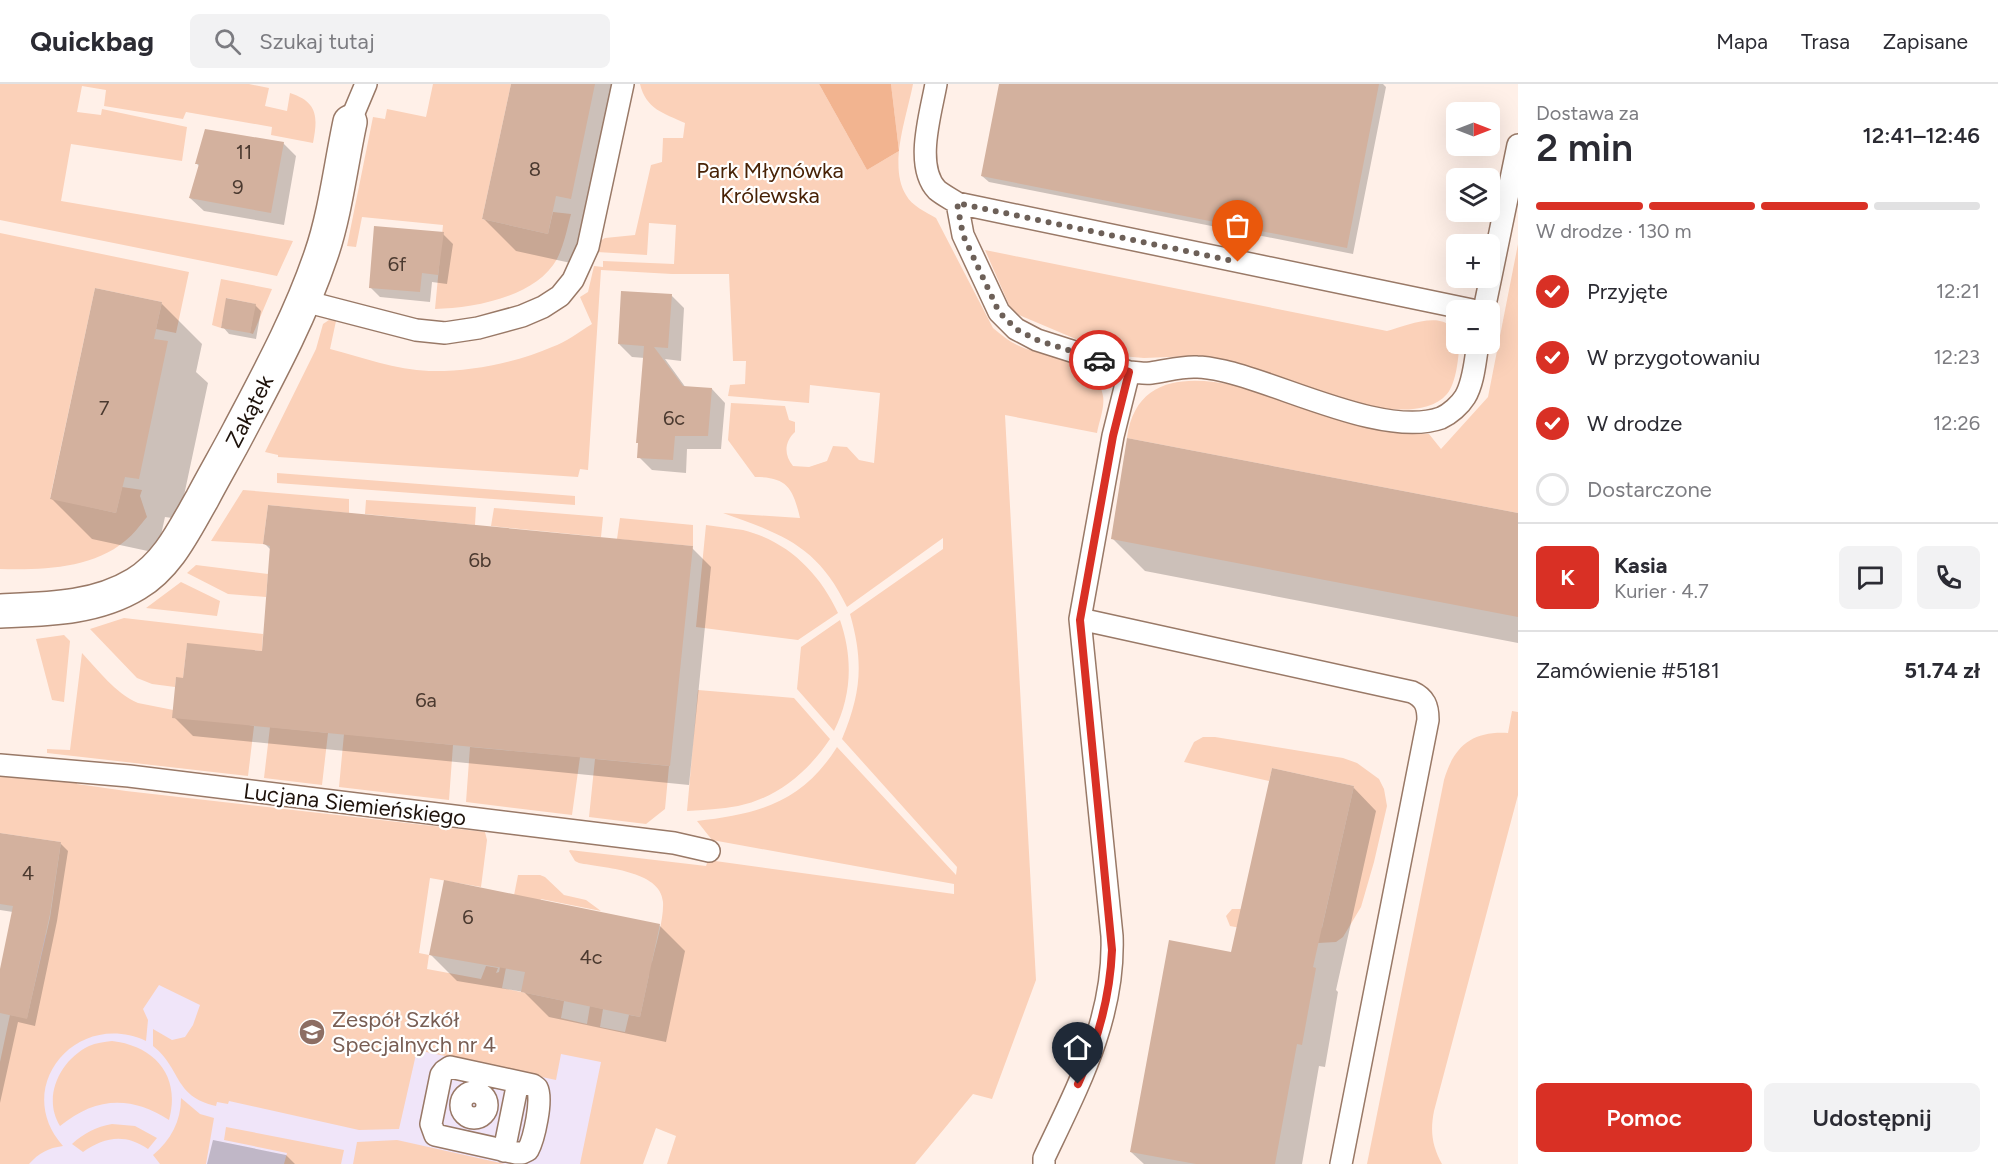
<!DOCTYPE html>
<html lang="pl">
<head>
<meta charset="utf-8">
<style>
	:root { --surface:#fff; --page:#f2f2f3; --text:#2b2b33; --muted:#7c7c81; --line:#e1e1e2; --accent:#d93025 }
	body { margin:0; font-family:Figtree,sans-serif; background:var(--page); color:var(--text); height:100vh; display:flex; flex-direction:column; font-size:22px; white-space:nowrap }
	* { box-sizing:border-box; margin:0 }
	p { font-size:20px; color:var(--muted) }
	.icon { flex:none; width:33px; height:33px; fill:none; stroke:currentColor; stroke-width:2; stroke-linecap:round; stroke-linejoin:round }
	.map { position:relative; flex:1; overflow:hidden }
	.panel { display:flex; flex-direction:column; background:var(--surface); width:480px }
	.panel>* { flex:none }
	.needle { width:39px; rotate:90deg }
	.buttons { position:absolute; left:1446px; top:18px; display:grid; gap:12px }
	.buttons a { display:grid; place-items:center; width:54px; height:54px; border-radius:9px; background:var(--surface); box-shadow:0 6px 24px #0002; font-size:30px }
	.pin { position:absolute; display:grid; place-items:center; width:51px; height:51px; color:#fff; margin:-62px -26px; border-radius:50% 50% 50% 0; rotate:-45deg; box-shadow:0 0 6px #0007 }
	.pin .icon { rotate:45deg }
	.courier { position:absolute; display:grid; place-items:center; width:60px; height:60px; margin:-30px; border:4px solid #d93025; border-radius:50%; background:#fff; color:#222; box-shadow:0 2px 8px #0007 }
	.overview em { font-style:normal; font-weight:600 }
	.overview div { display:flex; flex-direction:column-reverse }
	.overview { display:flex; align-items:center; justify-content:space-between; height:102px; padding:0 18px }
	h1 { font-size:39px; font-weight:600; line-height:45px }
	.bar { display:grid; grid-template-columns:repeat(4,1fr); gap:9px 6px; align-content:center; height:72px; padding:0 18px }
	.bar i { height:8px; border-radius:4px; background:var(--line) }
	.bar .current { background:var(--accent) }
	.bar p { grid-column:span 4 }
	.line { display:flex; align-items:center; gap:15px; padding:0 18px; border-top:2px solid var(--line) }
	.line div { flex:1 }
	.round { display:grid; place-items:center; flex:none; width:63px; height:63px; border-radius:9px; background:var(--page) }
	ol { padding:0 18px; list-style:none }
	li { display:flex; align-items:center; gap:18px; height:66px }
	li p { margin-inline-start:auto }
	li .icon { padding:6px; border-radius:50%; background:var(--accent); color:#fff; stroke-width:4 }
	li:last-child { color:var(--muted) }
	li i { width:33px; height:33px; border:3px solid var(--line); border-radius:50% }
	.action { display:flex; gap:12px; margin-top:auto; padding:12px 18px }
	.action a { flex:1; height:69px; border-radius:9px; background:var(--accent); color:#fff; font-size:24px; font-weight:600; line-height:69px; text-align:center }
	.action a+a { background:var(--page); color:var(--text) }
	header { display:flex; align-items:center; gap:36px; box-sizing:border-box; height:84px; padding:0 30px; background:var(--surface); border-bottom:2px solid var(--line) }
	header strong { font-size:28px }
	nav { display:flex; gap:33px; margin-inline-start:auto; font-size:21px }
	.search { width:420px; height:54px; background:var(--page); display:flex; align-items:center; gap:15px; box-sizing:border-box; padding:0 21px; border-radius:9px; color:var(--muted); font-size:22px }
	main { display:flex; flex:1; min-height:0 }
	.map>svg:first-child { display:block }
	.education { fill:#f0e5f9 }
	.green { fill:#fbd1b9 }
	.forest { fill:#f2b490 }
	.shadow { fill:#0003 }
	.building { fill:#d3b19e }
	.lines { fill:none; stroke-linecap:round; stroke-linejoin:round }
	.service-casing { stroke:#997967; stroke-width:24 }
	.minor-casing { stroke:#997967; stroke-width:36 }
	.service { stroke:#fff; stroke-width:21 }
	.minor { stroke:#fff; stroke-width:33 }
	.done { stroke:#6d6058; stroke-width:6; stroke-dasharray:0 10.8 }
	.route { stroke:#d93025; stroke-width:8 }
	.labels { text-anchor:middle; stroke-width:4.5; stroke-linejoin:round; paint-order:stroke }
	.number-label { font-size:20px; fill:#4b3a30 }
	.park-label { font-size:22px; fill:#482206; stroke:#fff }
	.street-label { font-size:22px; fill:#1e120b; stroke:#fff }
	.education-label { font-size:22px; fill:#785e54; stroke:#fff; text-anchor:start }
</style>
</head>
<body>
<header>
<strong>Quickbag</strong>
<div class="search"><svg class="icon" aria-label="search" viewBox="0 0 24 24"><circle cx="10" cy="10" r="6"/><path d="M15 15l6 6"/></svg>Szukaj tutaj</div>
<nav><a>Mapa</a><a>Trasa</a><a>Zapisane</a></nav>
</header>
<main>
<div class="map">
<svg width="1518" height="1080" viewBox="0 0 1518 1080">
	<rect width="100%" height="100%" fill="#fff0e8"/>
	<!-- education -->
	<path class="education" d="M45,851L663,962L633,1080H0Z"/>
	<!-- green -->
	<path class="green" d="M0,0H249L269,4L265,22L287,27L290,9C318,18 318,33 313,59L271,51L272,43L186,28L183,35L104,22L106,6L82,2L77,28L101,31L102,25L187,43L182,77L71,60L61,117L293,157L277,192L0,136Z
		M433,0H511L482,135L548,150L553,128L571,130C567,145 564,161 557,175C536,213 474,224 435,225L443,141L362,133L356,163L347,162L373,33L385,35L387,25L426,33Z
		M640,0H819L867,86L899,67L891,0H913C907,32 888,82 906,111C912,122 926,128 936,134L993,244C1003,252 1012,260 1024,264C1050,274 1099,276 1103,312C1105,323 1099,338 1097,349L1005,331L1036,896L992,1015L973,1010L915,1080H667L676,1052L656,1044L643,1080H580L601,978L561,970L556,996L417,966L399,1045L359,1046L229,1017L228,1020L217,1018L216,1022C173,1012 182,985 153,962V945L172,956L185,953L193,941L200,921L159,901L143,925L148,936L146,957C76,925 11,1004 63,1062C48,1064 39,1069 29,1080H0V978L10,931L27,934L50,834L61,758L0,749V691L77,699V700L126,707L485,748L487,756L481,803L430,794L419,869L429,871L427,885L481,895L486,882L498,884L496,889L499,888L518,791H540L545,793L564,811L586,816L601,827L541,815L510,863L502,904L564,917L561,934L587,940L590,922L603,925L600,943L625,948L629,931L640,933L649,891L648,890L650,879L652,878C656,860 664,835 663,818C661,786 603,784 579,779L575,777L569,767L570,766L706,782L708,776L954,810V800L712,756L697,737C758,730 802,719 837,663L956,791L957,783L842,655C861,609 864,579 850,530L943,465V454L847,523C818,462 782,450 723,429L800,434C793,404 787,393 755,393L728,356L731,319L785,322L789,336L795,338V348C784,358 784,371 793,382L809,383L827,377L833,362L847,363L859,376L874,379L880,309L810,301L809,319L728,312L730,301L745,300L746,277H733L729,190H672L601,186L588,386L580,385L578,393L278,373V371L265,368L316,265L323,240L329,236L336,237L330,265C362,273 396,286 429,287C469,288 515,279 552,263C566,258 579,248 592,240L580,213L588,208L594,182L603,183V177L674,180L676,141L649,139L647,171L597,168L600,157L605,154L635,151L651,81L662,78L663,54H683L685,39C663,29 646,25 640,0Z
		M0,149L189,188L176,249L156,245L162,218L95,204L50,414L116,429L122,403L142,406L140,412L147,433C140,441 134,450 125,457C92,485 41,486 0,485Z
		M1518,160V429L1127,354C1138,271 1228,298 1282,314C1307,322 1332,329 1357,337C1369,340 1380,345 1392,347C1404,349 1417,349 1429,350L1441,365L1488,313Z
		M985,166L1387,247C1408,241 1456,220 1456,260H1459C1459,273 1456,300 1447,310C1429,331 1391,326 1367,322L1219,276L1194,272L1144,274L1121,272L1097,264L1019,231L1010,223Z
		M221,195L272,205L253,250L250,249L255,220L227,214L221,244L212,241Z
		M277,389L575,412V421L277,399Z
		M243,406L349,415V429L268,421L263,460L211,457Z
		M366,416L476,423L475,441L365,430Z
		M494,424L603,433L601,453L491,442Z
		M620,434L693,441V462L617,455Z
		M706,441C718,443 731,444 743,446C787,457 819,488 838,529L798,556L696,543Z
		M196,481L268,490L266,513L228,510L187,489Z
		M181,498L220,517L217,532L146,524Z
		M124,534L263,550L262,567L187,560L183,594H176L175,603L152,600L137,594L90,545Z
		M840,536C853,574 852,611 834,647L797,605L801,563Z
		M64,551L70,557L64,618L52,616L36,555Z
		M82,569C99,587 115,609 138,619L254,642L248,692L47,669V665L70,666Z
		M698,606L794,614L830,655C808,688 777,714 738,722C721,725 704,726 687,727Z
		M1512,627L1518,628V711L1434,1027C1430,1047 1432,1062 1442,1080H1367L1444,696C1454,662 1472,647 1508,649Z
		M270,643L328,649L322,701L264,694Z
		M344,650L453,661L449,716L339,703Z
		M1203,653H1215L1343,674L1357,679L1379,695L1384,705L1387,722L1374,778L1361,823L1343,853L1336,858L1318,859L1230,842L1226,832L1232,825H1240L1322,844L1354,702L1272,684L1269,697L1184,678L1194,658Z
		M470,663L580,673L572,731L466,718Z
		M595,675L669,682L665,725L646,740L589,733Z
		M112,957C155,962 181,992 169,1036C131,1011 95,1013 60,1042C42,1013 60,976 89,962C96,959 104,958 112,957Z
		M181,1014L200,1030L214,1034L206,1080H160L153,1071C171,1056 181,1037 181,1014Z
		M112,1040L135,1042L157,1054L148,1065C125,1049 104,1053 83,1068L72,1060C84,1049 96,1043 112,1040Z
		M226,1043L344,1066L341,1080H284L287,1069L224,1056Z
		M397,1056L505,1080H353L357,1058Z"/>
	<!-- forest -->
	<path class="forest" d="M819,0H891L899,67L867,86Z"/>
	<!-- shadow -->
	<path class="shadow" d="M513,0H620L631,12L603,146L588,143L580,181L516,167L484,135Z
		M1001,0H1383L1386,3L1353,170L989,98L982,92Z
		M283,59L296,72L284,141L204,127L190,114L200,83L196,79Z
		M443,150L453,160L447,200L432,198L430,218L380,213L370,203Z
		M671,211L684,224L681,277L665,275L686,304L712,305L725,319L721,365H687L686,389L652,386L639,373L640,361L638,359L645,274L632,273L619,260Z
		M161,219L202,260L196,288L208,299L179,435L165,433L157,469L92,455L51,414Z
		M255,221L261,227L256,255L229,250L223,243Z
		M1518,430V559L1145,487L1113,455Z
		M265,460L692,464L711,483L689,701L193,652L174,633L184,596L263,568L271,466Z
		M1353,703L1376,727L1336,906L1338,908L1325,983L1319,982L1302,1080H1144L1131,1068L1232,869Z
		M0,751L60,759L68,767L57,837L35,942L18,938L0,1019V892L13,828L0,826Z
		M659,841L685,867L666,958L549,933L524,908L457,897L431,871Z
		M213,1056L286,1071L295,1080H207Z"/>
	<!-- building -->
	<path class="building" d="M511,0H595L571,115L556,112L548,150L482,135Z
		M999,0H1379L1347,164L981,92Z
		M205,45L284,58L271,129L189,114L199,80H195Z
		M374,142L444,148L438,191L422,189L420,208L369,204Z
		M95,204L162,218L154,255L168,257L139,395L125,393L116,429L50,415Z
		M621,207L672,210L668,264L654,263L683,302L712,304L708,352H675L673,376L637,374L638,359H636L644,262L618,260Z
		M226,214L256,220L250,249L221,244Z
		M1127,354L1518,429V533L1111,455Z
		M268,421L693,462L670,682L172,634L176,593L183,594L187,559L262,567L270,462L263,460Z
		M1272,684L1354,702L1313,883L1316,884L1302,961L1297,960L1275,1080H1196L1130,1068L1169,856L1231,868Z
		M0,749L61,758L50,830L27,935L0,929V885L13,822L0,820Z
		M444,796L660,840L640,933L521,908L525,888L429,871Z"/>
	<g class="lines">
		<defs>
			<path id="service" d="M936,0C931,29 914,82 937,106C943,111 951,115 957,119L1472,226
				M350,38L366,0
				M957,119L963,151L999,228L1016,245L1037,256L1081,270L1129,288
				M304,217L416,246L445,249L478,244L522,232L543,223L560,212L573,196L588,163L623,0
				M1484,226L1518,61
				M1080,535L1412,608C1425,614 1428,622 1428,636L1341,1080
				M0,681L129,692L674,759L709,767
				M450,983L533,1001L537,1004C543,1015 534,1055 528,1066L522,1069H516L435,1051L431,1040L441,991L444,987Z
				M461 1021a13 13 0 1 1 26 0a13 13 0 1 1-26 0Z
				M504,1067L518,998
				M1044,1080V1074C1078,1002 1115,934 1112,852L1080,535L1113,352L1129,288C1136,288 1144,290 1151,289C1166,287 1182,282 1197,283C1206,283 1215,285 1224,287C1282,300 1385,354 1441,334C1450,330 1460,321 1465,313C1474,298 1475,276 1478,260"/>
			<path id="minor" d="M0,527C46,525 95,525 136,500C168,481 184,446 202,415C214,392 227,370 239,347C269,290 300,233 321,171C335,131 341,80 350,38"/>
		</defs>
		<!-- service casing -->
		<use href="#service" class="service-casing"/>
		<!-- minor casing -->
		<use href="#minor" class="minor-casing"/>
		<!-- service -->
		<use href="#service" class="service"/>
		<!-- minor -->
		<use href="#minor" class="minor"/>
	</g>
	<g class="lines">
		<!-- done -->
		<path class="done" d="M1099,276L1037,256L1016,245L999,228L963,151L957,119L1238,178"/>
		<!-- route -->
		<path class="route" d="M1078,1000C1098,957 1110,913 1112,866L1080,536L1113,352L1129,288L1099,276"/>
	</g>
	<!-- icons -->
	<defs>
		<symbol id="school-disc" viewBox="-11 -11 22 22"><circle r="9.5" fill="#8d6e63" stroke="#fff"/><path d="M0-5L7-2L0 1L-7-2ZM-4 1L0 2.5L4 1V4Q0 6-4 4Z" fill="#fff"/></symbol>
	</defs>
	<g fill-rule="evenodd">
		<use href="#school-disc" x="297" y="933" width="30" height="30"/>
	</g>
	<g class="labels">
		<!-- number labels -->
		<g class="number-label">
			<text x="244" y="75">11</text>
			<text x="535" y="92">8</text>
			<text x="238" y="110">9</text>
			<text x="397" y="187">6f</text>
			<text x="104" y="331">7</text>
			<text x="674" y="341">6c</text>
			<text x="480" y="483">6b</text>
			<text x="426" y="623">6a</text>
			<text x="28" y="796">4</text>
			<text x="468" y="840">6</text>
			<text x="591" y="880">4c</text>
		</g>
		<!-- park labels -->
		<g class="park-label">
			<text x="770" y="94">Park Młynówka<tspan x="770" dy="25">Królewska</tspan></text>
		</g>
		<!-- street labels -->
		<g class="street-label">
			<text transform="translate(249 327) rotate(-63)" y="8">Zakątek</text>
			<text transform="translate(355 720) rotate(7)" y="8">Lucjana Siemieńskiego</text>
		</g>
		<!-- education labels -->
		<g class="education-label">
			<text x="332" y="943">Zespół Szkół<tspan x="332" dy="25">Specjalnych nr 4</tspan></text>
		</g>
	</g>
</svg>
<div class="buttons">
<a><svg class="needle" viewBox="-14 -14 28 28"><path d="M0-13l5 13h-10z" fill="#e53935"/><path d="M0 13l5-13h-10z" fill="#7c7c81"/></svg></a>
<a><svg class="icon" aria-label="layers" viewBox="0 0 24 24"><path d="M12 4l9 5-9 5-9-5zM3 14l9 5 9-5"/></svg></a>
<a>+</a>
<a>−</a>
</div>
<div class="pin" style="left:1238px;top:178px;background:#ea580c"><svg class="icon" aria-label="bag" viewBox="0 0 24 24"><path d="M5 8h14l-1 12H6zM9 8a3 3 0 0 1 6 0"/></svg></div>
<div class="pin" style="left:1078px;top:1000px;background:#1f2937"><svg class="icon" aria-label="home" viewBox="0 0 24 24"><path d="M3 11l9-7 9 7M6 9v11h12V9"/></svg></div>
<div class="courier" style="left:1099px;top:276px"><svg class="icon" aria-label="car" viewBox="0 0 24 24"><path d="M5 17H2v-5l4-1 3-4h7l3 4 3 1v5h-3M9 17h6M6 11h13"/><circle cx="7" cy="17" r="2"/><circle cx="17" cy="17" r="2"/></svg></div>
</div>
<section class="panel">
<div class="overview"><div><h1>2 min</h1><p>Dostawa za</p></div><em>12:41–12:46</em></div>
<div class="bar"><i class="current"></i><i class="current"></i><i class="current"></i><i></i><p>W drodze · 130 m</p></div>
<ol>
<li><svg class="icon" aria-label="check" viewBox="0 0 24 24"><path d="M5 12l5 5 9-10"/></svg>Przyjęte<p>12:21</p></li>
<li><svg class="icon" aria-label="check" viewBox="0 0 24 24"><path d="M5 12l5 5 9-10"/></svg>W przygotowaniu<p>12:23</p></li>
<li><svg class="icon" aria-label="check" viewBox="0 0 24 24"><path d="M5 12l5 5 9-10"/></svg>W drodze<p>12:26</p></li>
<li><i></i>Dostarczone</li>
</ol>
<div class="line" style="height:108px"><b class="round" style="background:var(--accent);color:#fff">K</b><div><b>Kasia</b><p>Kurier · 4.7</p></div><a class="round"><svg class="icon" aria-label="chat" viewBox="0 0 24 24"><path d="M4 5h16v11H9l-5 4z"/></svg></a><a class="round"><svg class="icon" aria-label="phone" viewBox="0 0 24 24"><path d="M5 4h4l2 5-3 2q2 4 5 5l2-3 5 2v4C11 20 4 13 5 4z"/></svg></a></div>
<div class="line" style="height:78px"><div>Zamówienie #5181</div><b>51.74 zł</b></div>
<div class="action"><a>Pomoc</a><a>Udostępnij</a></div>
</section>
</main>
</body>
</html>
